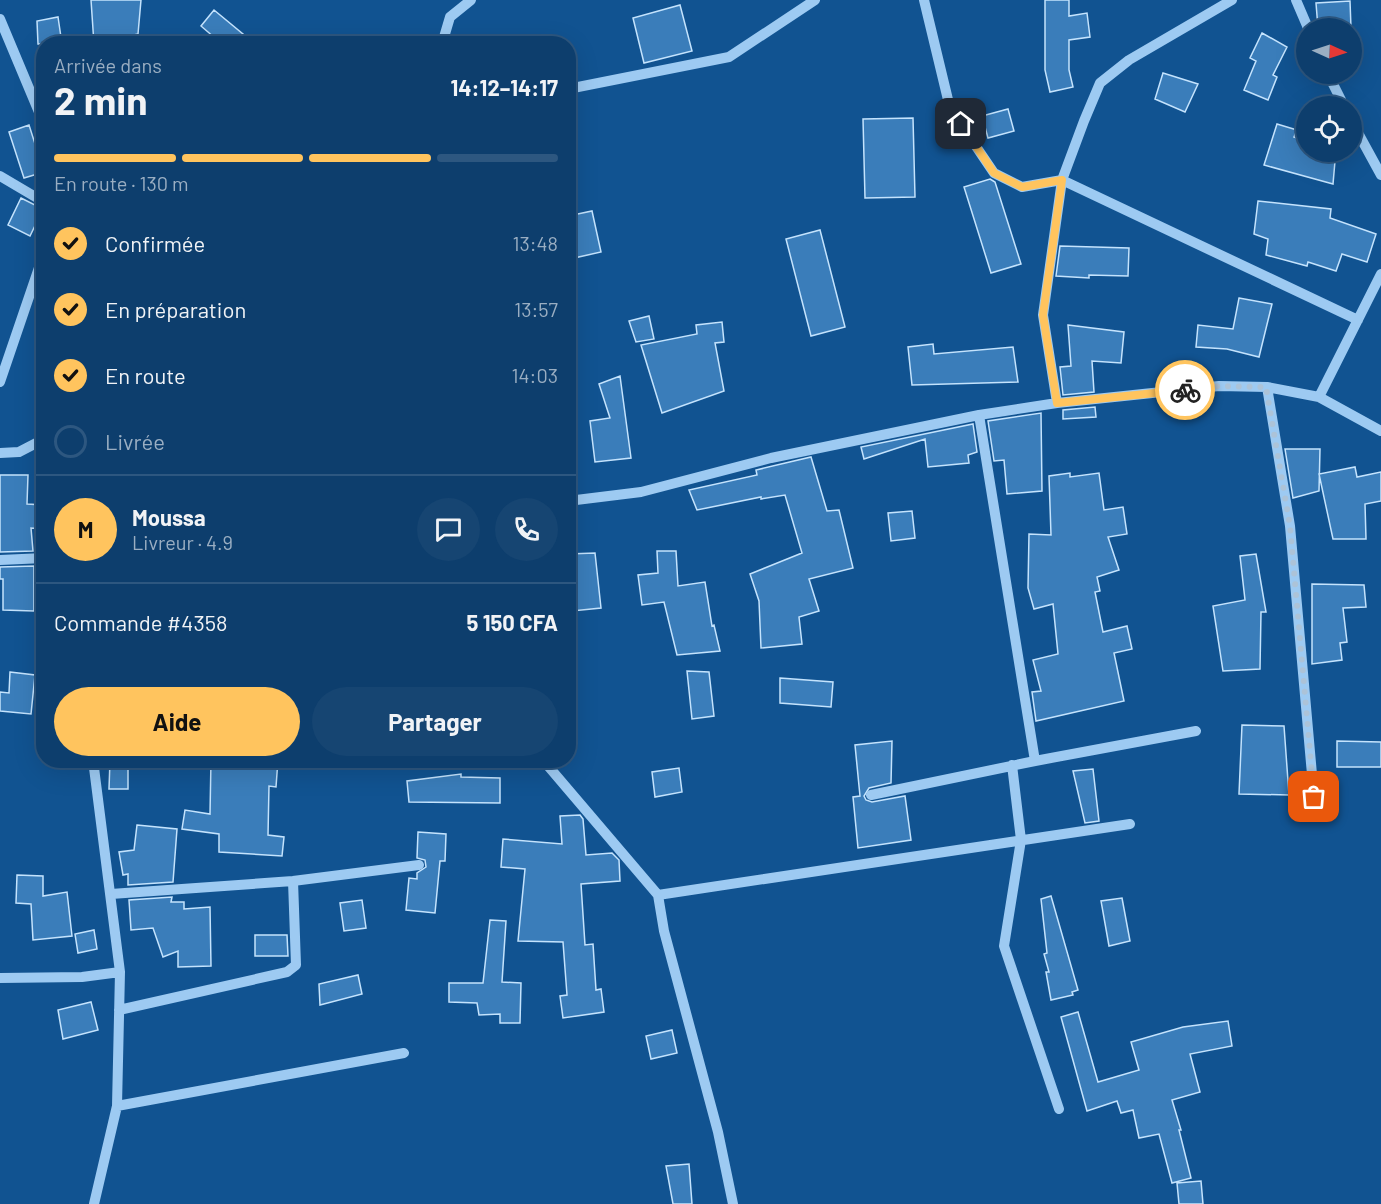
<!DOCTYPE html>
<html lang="fr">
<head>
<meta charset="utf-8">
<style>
	:root { --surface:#0d3e6d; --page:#164572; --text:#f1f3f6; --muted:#9aaec2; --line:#2d5780; --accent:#ffc45e }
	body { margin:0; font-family:Barlow,sans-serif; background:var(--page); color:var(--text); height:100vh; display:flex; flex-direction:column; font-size:22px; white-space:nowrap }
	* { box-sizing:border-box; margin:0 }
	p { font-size:20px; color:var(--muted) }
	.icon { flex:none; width:33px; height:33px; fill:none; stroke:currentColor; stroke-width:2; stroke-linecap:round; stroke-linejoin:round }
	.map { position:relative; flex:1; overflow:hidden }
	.panel { position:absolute; left:36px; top:36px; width:540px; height:732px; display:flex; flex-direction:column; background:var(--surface); border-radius:24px; box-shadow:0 6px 24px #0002,0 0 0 2px var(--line) }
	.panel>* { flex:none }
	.needle { width:39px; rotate:93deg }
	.fabs { position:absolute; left:1296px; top:18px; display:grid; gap:12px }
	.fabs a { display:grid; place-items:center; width:66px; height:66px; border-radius:50%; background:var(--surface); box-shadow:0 6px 24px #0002,0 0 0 2px var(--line); font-size:30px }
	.pin { position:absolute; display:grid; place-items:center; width:51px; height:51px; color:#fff; margin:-26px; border-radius:12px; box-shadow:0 3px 9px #0006 }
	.courier { position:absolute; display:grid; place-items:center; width:60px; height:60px; margin:-30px; border:4px solid #ffc45e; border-radius:50%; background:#fff; color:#222; box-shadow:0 2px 8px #0007 }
	.head em { font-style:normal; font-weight:700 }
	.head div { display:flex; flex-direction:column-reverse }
	.head { display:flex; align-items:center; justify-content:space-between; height:102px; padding:0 18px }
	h1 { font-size:39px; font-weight:700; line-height:45px }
	.bar { display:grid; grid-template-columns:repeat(4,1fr); gap:9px 6px; align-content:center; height:72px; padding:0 18px }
	.bar i { height:8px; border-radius:4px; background:var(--line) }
	.bar .current { background:var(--accent) }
	.bar p { grid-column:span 4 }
	.line { display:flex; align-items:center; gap:15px; padding:0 18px; border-top:2px solid var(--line) }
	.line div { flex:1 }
	.round { display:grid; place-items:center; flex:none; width:63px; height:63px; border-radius:32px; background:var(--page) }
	ol { padding:0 18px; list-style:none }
	li { display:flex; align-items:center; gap:18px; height:66px }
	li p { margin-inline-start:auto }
	li .icon { padding:6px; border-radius:50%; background:var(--accent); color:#111; stroke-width:4 }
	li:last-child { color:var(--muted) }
	li i { width:33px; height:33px; border:3px solid var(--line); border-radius:50% }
	.cta { display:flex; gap:12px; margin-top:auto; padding:12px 18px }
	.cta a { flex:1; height:69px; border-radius:36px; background:var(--accent); color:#111; font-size:24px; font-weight:700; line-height:69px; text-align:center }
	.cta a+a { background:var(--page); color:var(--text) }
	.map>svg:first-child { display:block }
	.building { fill:#3a7dba; stroke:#c4e3fd; stroke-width:1.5 }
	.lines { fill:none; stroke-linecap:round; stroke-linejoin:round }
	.minor { stroke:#9dcaf2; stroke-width:10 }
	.done { stroke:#acc3d8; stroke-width:6; stroke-dasharray:0 10.8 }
	.route { stroke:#ffc45e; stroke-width:8 }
</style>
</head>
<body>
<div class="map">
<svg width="1381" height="1204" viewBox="0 0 1381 1204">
	<rect width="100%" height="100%" fill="#115391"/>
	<!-- building -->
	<path class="building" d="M91,0H141L138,34L94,44Z
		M1045,0H1069V16L1087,13L1090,37L1069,40V70L1073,87L1050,92L1045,70Z
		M1350,1L1351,28H1318L1316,3Z
		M680,5L692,51L644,63L633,18Z
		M214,10L255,44H222L201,26Z
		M58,17L62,44H38L37,21Z
		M1262,33L1287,47L1273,75L1277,77L1268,100L1244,90L1256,61L1250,58Z
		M1163,73L1198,84L1185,112L1155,99Z
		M1008,109L1014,131L988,138L982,116Z
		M913,118L915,197L865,198L863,119Z
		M1277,124L1297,130L1294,137L1306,141V153L1335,161L1333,184L1264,165Z
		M29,125L44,172L24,178L9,132Z
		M990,179L995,182L1021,264L991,273L964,187Z
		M21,198L43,209L30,236L8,225Z
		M1258,201L1331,209L1330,218L1376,234L1367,262L1342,254L1336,271L1308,262L1307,266L1266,255L1268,239L1254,234Z
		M592,211L601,252L574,258L568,216Z
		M820,230L845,327L811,336L786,239Z
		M1060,246L1129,248L1128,276L1089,275V278L1056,276Z
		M1239,298L1272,304L1259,357L1227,349L1196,347L1198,325L1233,329Z
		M649,316L654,339L636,342L629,321Z
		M722,322L724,342L715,343L724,391L662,413L641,345L697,334L696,325Z
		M1068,325L1124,332L1121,363L1092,361L1094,392L1063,395L1060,367L1071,366Z
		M933,344L934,354L1013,347L1018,382L912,385L908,347Z
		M620,376L631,458L595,462L590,421L610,418L599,384Z
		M1095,407L1096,417L1063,419V410Z
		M1041,413L1042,491L1007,494L1004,460L994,461L988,421Z
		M973,424L977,452L968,455L969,463L928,467L925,439L864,459L861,447Z
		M1285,449H1320L1319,491L1293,498Z
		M811,457L827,511L839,510L853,568L809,579L819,611L799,617L802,644L761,648L759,601L750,574L802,553L785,495L761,499V497L697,510L689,490L757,475L756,470Z
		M1355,467L1357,477L1381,472V501L1365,504L1366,539H1333L1319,474Z
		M1070,473V477L1099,473L1104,510L1123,507L1127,534L1108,537L1119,570L1097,577L1100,591L1095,592L1103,632L1127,626L1132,649L1114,653L1124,701L1036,721L1032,692L1041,691L1033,660L1058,654L1053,604L1034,609L1028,588L1029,534L1051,535L1049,476Z
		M0,475H28L27,504L44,505V529L31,528L33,551L0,552Z
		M912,511L915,538L891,541L888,513Z
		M657,551H676L678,586L705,582L712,626L714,625L720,651L677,655L664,602L642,605L638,575L658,573Z
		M595,553L601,608L572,611L568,554Z
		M1256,554L1266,612H1261L1260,669L1223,671L1213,606L1245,600L1240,556Z
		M34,566V611L3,610V579H0V567Z
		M1312,584L1364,585L1366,607L1343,608L1347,642L1340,643L1342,660L1312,664Z
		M687,671L709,672L714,716L692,719Z
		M10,672L35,675L31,714L0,711V692L9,693Z
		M780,678L833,682L831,707L780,703Z
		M1242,725L1284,726L1289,795L1239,794Z
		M892,741L891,783L869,788L864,796L866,800L872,802L905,796L911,840L858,848L853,797L860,796L855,745Z
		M1337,741L1381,742V767H1337Z
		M211,760H278L276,787L269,786L268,835L284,837L282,856L219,852V834L182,829L185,810L210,814Z
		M110,761H128V789H109Z
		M679,768L682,792L655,797L652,772Z
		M1093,769L1099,821L1085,823L1073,771Z
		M461,774V777L500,778V803L409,802L407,781Z
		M580,815L583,819L586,855L612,853L619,860L620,881L581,884L585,945L593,944L596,990L601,989L604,1012L563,1018L560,996L567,995L563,942L518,941L525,869L501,867L503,839L562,844L560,816Z
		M137,825L177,829L173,882L128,885V874L123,875L119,852L134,850Z
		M418,832L446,834L445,861H440L435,913L406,910L409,878L417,879V873L426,867L425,860L417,858Z
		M17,875L43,876V896L67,892L72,936L33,940L31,904L16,903Z
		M1051,896L1078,990L1072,992L1073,995L1051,1000L1046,972H1049L1044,954L1047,953L1041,899Z
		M172,897L171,902H184V909L210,907L211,966L178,967V951L163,957L153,928L131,930L129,900Z
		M1122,898L1130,941L1109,946L1101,901Z
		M362,900L366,928L344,931L340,903Z
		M490,920L506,921L502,982L521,983L520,1023H500V1014L479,1015L477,1003L449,1002V983H483Z
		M94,930L97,949L78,953L75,934Z
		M255,935H287L288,956H255Z
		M358,975L362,994L320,1005L319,984Z
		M91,1002L98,1030L63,1039L58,1010Z
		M1078,1012L1098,1082L1139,1070L1131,1042L1183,1027L1228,1021L1232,1046L1190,1054L1200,1092L1172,1100L1181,1130H1179L1191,1178L1172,1183L1159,1134L1139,1138L1133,1110L1121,1113L1117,1101L1087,1111L1061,1017Z
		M672,1030L677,1053L651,1059L646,1036Z
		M689,1164L692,1204H673L666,1166Z
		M1201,1181L1203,1204H1179L1177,1183Z"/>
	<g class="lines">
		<!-- minor -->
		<path class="minor" d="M924,0L950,108L994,173L1022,187L1062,180L1358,320
			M1296,0L1308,28
			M0,19L44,124
			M442,44L450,17L471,0
			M1328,74L1344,106
			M568,89L729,57L815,0
			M1352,122L1381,175
			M0,176L44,202
			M0,382L44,253
			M1267,387L1290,526L1314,797
			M1319,397L1381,274
			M1057,403L1043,315L1062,180L1084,121L1100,83L1129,60L1232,0
			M979,415L1035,761
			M0,453L19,452L44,439
			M568,501L641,492L771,458L979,415L1057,403L1219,386L1267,387L1319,397L1381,431
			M0,560L44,558
			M93,760L120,972L117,1106L94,1204
			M543,760L658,895L664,931L718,1132L733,1204
			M1012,765L1021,840L1004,946L1059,1109
			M871,795L1035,761L1196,731
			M111,894L293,881L419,865
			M658,895L1130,824
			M0,978L82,977L120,972
			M119,1010L287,972L296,965L293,881
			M117,1106L404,1053"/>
	</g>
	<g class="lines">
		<!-- done -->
		<path class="done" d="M1185,390L1219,386L1266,387L1290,526L1314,797"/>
		<!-- route -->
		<path class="route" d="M961,124L994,173L1022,187L1062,180L1043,315L1057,403L1185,390"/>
	</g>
</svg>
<div class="fabs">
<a><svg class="needle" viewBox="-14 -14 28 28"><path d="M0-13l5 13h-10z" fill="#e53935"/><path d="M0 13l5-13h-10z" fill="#9aaec2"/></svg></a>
<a><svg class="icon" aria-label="locate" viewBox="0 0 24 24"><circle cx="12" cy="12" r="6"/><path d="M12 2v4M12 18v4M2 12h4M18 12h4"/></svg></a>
</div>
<div class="pin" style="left:1314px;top:797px;background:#ea580c"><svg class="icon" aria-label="bag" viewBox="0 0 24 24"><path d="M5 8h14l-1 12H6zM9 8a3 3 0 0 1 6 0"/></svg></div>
<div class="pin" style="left:961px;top:124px;background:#1f2937"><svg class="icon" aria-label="home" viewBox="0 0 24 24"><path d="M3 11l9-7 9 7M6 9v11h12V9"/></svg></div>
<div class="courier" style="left:1185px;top:390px"><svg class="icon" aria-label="bike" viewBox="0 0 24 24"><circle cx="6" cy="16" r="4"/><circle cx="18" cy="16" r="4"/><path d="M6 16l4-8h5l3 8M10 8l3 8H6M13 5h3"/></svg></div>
<section class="panel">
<div class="head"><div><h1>2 min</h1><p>Arrivée dans</p></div><em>14:12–14:17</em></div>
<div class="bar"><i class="current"></i><i class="current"></i><i class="current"></i><i></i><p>En route · 130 m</p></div>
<ol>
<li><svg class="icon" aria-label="check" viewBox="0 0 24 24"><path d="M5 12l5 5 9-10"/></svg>Confirmée<p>13:48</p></li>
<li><svg class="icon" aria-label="check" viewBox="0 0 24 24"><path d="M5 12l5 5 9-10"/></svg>En préparation<p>13:57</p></li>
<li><svg class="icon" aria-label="check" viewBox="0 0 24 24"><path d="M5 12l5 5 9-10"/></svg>En route<p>14:03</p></li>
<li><i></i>Livrée</li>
</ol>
<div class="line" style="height:108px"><b class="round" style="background:var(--accent);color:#111">M</b><div><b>Moussa</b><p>Livreur · 4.9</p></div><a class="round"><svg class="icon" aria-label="chat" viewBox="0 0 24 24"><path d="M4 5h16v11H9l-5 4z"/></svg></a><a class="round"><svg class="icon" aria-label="phone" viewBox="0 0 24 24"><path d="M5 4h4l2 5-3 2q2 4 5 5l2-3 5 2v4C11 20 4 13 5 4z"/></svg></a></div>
<div class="line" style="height:78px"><div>Commande #4358</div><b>5 150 CFA</b></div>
<div class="cta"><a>Aide</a><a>Partager</a></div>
</section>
</div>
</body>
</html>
